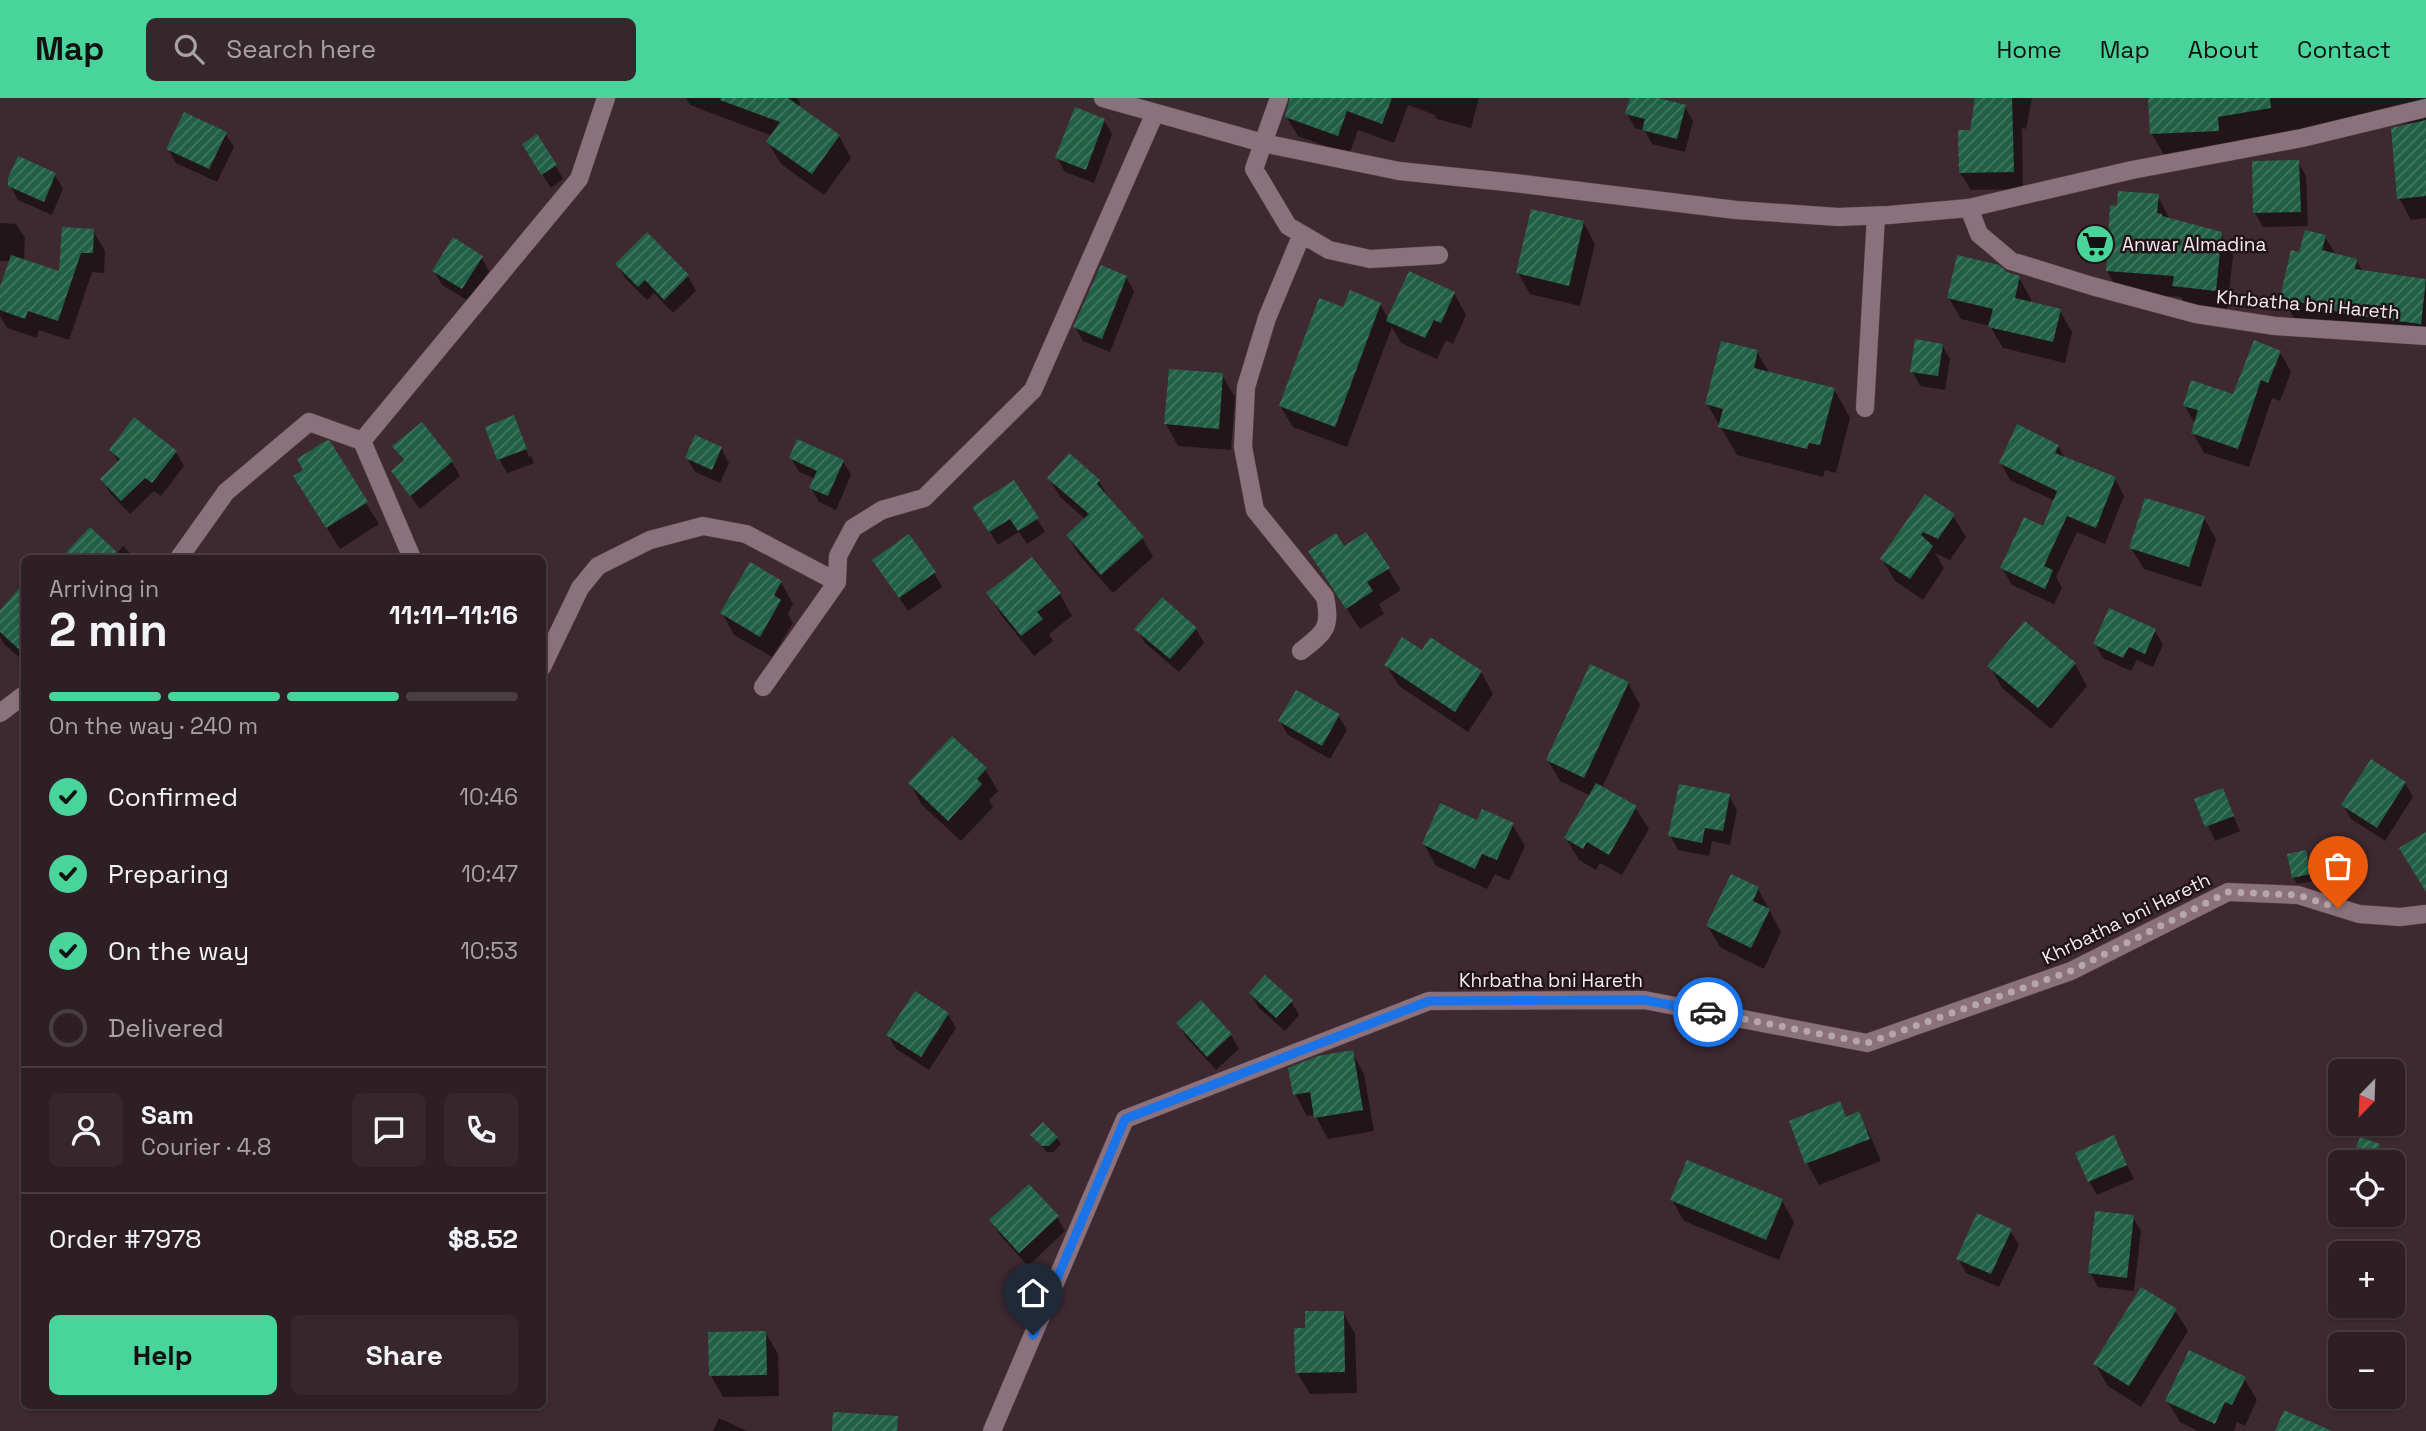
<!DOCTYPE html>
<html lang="en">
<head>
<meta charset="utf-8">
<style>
	:root { --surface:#2e1f25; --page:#36272d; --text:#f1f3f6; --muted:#a7a2a7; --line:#493d42; --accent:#49d49c }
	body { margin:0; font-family:"Space Grotesk",sans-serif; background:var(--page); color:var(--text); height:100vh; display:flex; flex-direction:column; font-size:26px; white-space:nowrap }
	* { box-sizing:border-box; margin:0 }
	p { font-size:23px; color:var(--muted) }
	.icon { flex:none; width:38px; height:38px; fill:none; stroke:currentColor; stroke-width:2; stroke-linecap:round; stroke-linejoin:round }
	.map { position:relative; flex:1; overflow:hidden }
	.details { position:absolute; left:21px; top:457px; width:525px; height:854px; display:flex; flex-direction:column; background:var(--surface); border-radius:10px; box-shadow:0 2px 5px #0004,0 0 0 2px var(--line) }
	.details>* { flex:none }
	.needle { width:46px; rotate:203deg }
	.controls { position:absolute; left:2328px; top:961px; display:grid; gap:14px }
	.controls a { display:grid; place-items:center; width:77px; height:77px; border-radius:10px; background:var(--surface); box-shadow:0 2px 5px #0004,0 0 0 2px var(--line); font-size:35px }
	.pin { position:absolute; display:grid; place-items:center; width:60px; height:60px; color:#fff; margin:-72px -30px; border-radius:50% 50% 50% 0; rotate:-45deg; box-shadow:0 0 7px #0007 }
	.pin .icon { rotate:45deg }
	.courier { position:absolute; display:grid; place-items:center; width:70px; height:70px; margin:-35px; border:5px solid #1a73e8; border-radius:50%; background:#fff; color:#222; box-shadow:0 2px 9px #0007 }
	.head em { font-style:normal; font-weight:700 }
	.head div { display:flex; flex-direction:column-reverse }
	.head { display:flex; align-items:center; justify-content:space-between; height:119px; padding:0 28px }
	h1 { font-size:46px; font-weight:700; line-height:52px }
	.bar { display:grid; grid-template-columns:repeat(4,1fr); gap:10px 7px; align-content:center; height:84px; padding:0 28px }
	.bar i { height:9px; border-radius:5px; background:var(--line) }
	.bar .selected { background:var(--accent) }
	.bar p { grid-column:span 4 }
	.line { display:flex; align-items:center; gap:18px; padding:0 28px; border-top:2px solid var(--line) }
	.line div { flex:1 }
	.round { display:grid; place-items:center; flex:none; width:74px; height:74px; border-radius:10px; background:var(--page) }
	ol { padding:0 28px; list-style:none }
	li { display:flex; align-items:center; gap:21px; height:77px }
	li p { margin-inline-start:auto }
	li .icon { padding:7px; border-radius:50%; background:var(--accent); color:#111; stroke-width:4 }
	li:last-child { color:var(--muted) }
	li i { width:38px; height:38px; border:4px solid var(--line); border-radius:50% }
	.cta { display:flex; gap:14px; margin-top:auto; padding:14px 28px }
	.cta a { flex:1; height:80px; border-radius:10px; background:var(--accent); color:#111; font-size:28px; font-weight:700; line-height:80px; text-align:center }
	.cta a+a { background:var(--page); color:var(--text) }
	header { display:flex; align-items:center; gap:42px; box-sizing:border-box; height:98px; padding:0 35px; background:var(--accent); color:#111 }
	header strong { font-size:33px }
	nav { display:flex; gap:38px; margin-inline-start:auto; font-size:24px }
	.search { width:490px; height:63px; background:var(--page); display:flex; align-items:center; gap:18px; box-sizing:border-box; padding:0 24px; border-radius:10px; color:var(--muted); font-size:26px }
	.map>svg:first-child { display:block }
	.shadow { fill:#0007 }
	.building { fill:url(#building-hatch) }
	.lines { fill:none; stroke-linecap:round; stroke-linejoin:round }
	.minor-casing { stroke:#57454c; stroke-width:19 }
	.tertiary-casing { stroke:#57454c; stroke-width:19 }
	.minor { stroke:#8a717b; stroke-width:18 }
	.tertiary { stroke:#8a717b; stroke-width:18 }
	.done { stroke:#b7a6ac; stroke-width:7; stroke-dasharray:0 12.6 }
	.route { stroke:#1a73e8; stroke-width:9 }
	.labels { text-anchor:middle; stroke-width:5; stroke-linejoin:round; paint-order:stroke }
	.poi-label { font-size:19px; fill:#f8eaef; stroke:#1f1519; text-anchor:start }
	.street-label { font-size:19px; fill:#f8eaef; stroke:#1f1519 }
</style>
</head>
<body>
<header>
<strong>Map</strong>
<div class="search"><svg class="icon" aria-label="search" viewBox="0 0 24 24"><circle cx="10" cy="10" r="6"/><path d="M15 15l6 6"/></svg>Search here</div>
<nav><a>Home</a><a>Map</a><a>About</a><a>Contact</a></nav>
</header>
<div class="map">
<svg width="2426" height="1333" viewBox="0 0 2426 1333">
	<defs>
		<pattern id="building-hatch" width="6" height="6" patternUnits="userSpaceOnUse" patternTransform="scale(1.75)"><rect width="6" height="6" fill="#226046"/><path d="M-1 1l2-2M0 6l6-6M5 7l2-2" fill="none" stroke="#437761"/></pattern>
	</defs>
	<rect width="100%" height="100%" fill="#3e2931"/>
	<!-- shadow -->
	<path class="shadow" d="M686,0H797L800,5L799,10L839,38L851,60L824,97L781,66L768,44L773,38L690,7Z
		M1291,0H1479L1471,30L1437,21L1435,17L1408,7L1394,45L1358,32L1349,57L1298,38L1286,18Z
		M1631,0H1651L1685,9L1693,23L1685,54L1652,46L1645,33L1635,30L1627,16Z
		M1977,0H2032L2026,31L2022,30L2023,91L1971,92L1960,75L1971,33Z
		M2150,0H2426V120L2411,122L2399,100L2408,25L2167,62L2152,36Z
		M1104,22L1112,36L1094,85L1065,74L1057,60Z
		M225,35L234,49L217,84L176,65L168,51Z
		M532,61L555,67L563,81L551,90Z
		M2298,64L2306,78L2308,128L2263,129L2255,115Z
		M55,77L63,91L52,117L18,102L10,87Z
		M2158,98L2170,122L2221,136L2233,157L2227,214L2187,209L2181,199L2120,195L2107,173L2119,110Z
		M1583,124L1595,146L1580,208L1530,196L1518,175Z
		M0,125L16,126L25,140L24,163L60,176L93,133L105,153L104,175L92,174L69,242L39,232L37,240L7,230L0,218V195L11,163H0Z
		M647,137L688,178L696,193L673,215L654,195L647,202L625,180L617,166Z
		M2325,139L2336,157L2356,162L2363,174L2426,182V246L2363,238L2294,220L2282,199L2300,156Z
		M481,159L489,173L470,204L442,187L434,173Z
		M2006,175L2019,179L2031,201V206L2060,213L2072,234L2065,265L2003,250L1990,228L1961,221L1949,200Z
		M1126,179L1134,193L1110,254L1083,243L1075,229Z
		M1454,195L1466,217L1453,246L1446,242L1437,261L1401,245L1392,229L1347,349L1293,329L1280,308L1380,206L1389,222Z
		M1942,247L1950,261L1945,292L1920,288L1912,273Z
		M1757,254L1770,276L1834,291L1850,320L1836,375L1825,372L1823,379L1737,357L1707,306Z
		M2280,254L2291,274L2280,303L2272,300L2249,369L2204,355L2193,335L2195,326L2185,308L2234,298Z
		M1222,277L1235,299L1231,352L1178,348L1166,326Z
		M513,320L521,332H518L529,359L531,358L534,365L507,375L499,361Z
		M135,322L176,354L184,368L161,398L154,393L130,416L110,395L102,381L119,365L111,352Z
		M421,326L452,364L460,378L420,411L393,374L404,364L394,348Z
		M328,345L379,426L340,451L308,400L305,373Z
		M2058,348L2065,361L2115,381L2124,398L2105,446L2077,434L2056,479L2062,490L2054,506L2012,487L2002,470L2044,430L2055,403L2010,382L2001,365Z
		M721,350L729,365L720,385L695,374L687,360Z
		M791,360L843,363L851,377L836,412L819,404L811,390L815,381L799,374Z
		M1049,380L1099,383L1110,402L1142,440L1153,459L1113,495L1079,457L1068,438L1086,422L1060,399Z
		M1925,399L1953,418L1966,439L1950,462L1935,455L1944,470L1923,502L1895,483L1882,461Z
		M975,410L1037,421L1045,434L1027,446L1019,434L998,447Z
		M2204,420L2216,441L2201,489L2144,471L2131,450Z
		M90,432L116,456L123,448L135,460H63Z
		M1366,436L1401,492L1379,506L1384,516L1360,531L1323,475L1343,450Z
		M1032,462L1060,496L1072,518L1049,536L1053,543L1034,558L1001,517L989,496Z
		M934,475L942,489L908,513L883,476Z
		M781,484L793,506L788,516L793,525L772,559L734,537L722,515Z
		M24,488V564L4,546L0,539V515Z
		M1137,531H1196L1204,545L1179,574L1145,545Z
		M2155,533L2163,547L2153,569L2137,562L2131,573L2103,560L2095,546Z
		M1422,555L1481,574L1493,596L1468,634L1399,588L1386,567Z
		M2075,566L2087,588L2051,631L2002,590L1990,568Z
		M1628,585L1640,607L1602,690L1636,710L1649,731L1622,777L1600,765L1596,772L1579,762L1566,740L1591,698L1560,683L1548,662Z
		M1338,617L1347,632L1330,661L1288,637L1280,623Z
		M985,671L998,693L989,702L993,709L961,743L922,707L910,685Z
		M2405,685L2413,699L2385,743L2351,721L2343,707Z
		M2222,692L2240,733L2215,743L2196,702Z
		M1729,698L1737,712L1730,747L1712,743L1709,758L1678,752L1670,737Z
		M1478,725L1512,726L1525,748L1509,783L1495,776L1487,791L1436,768L1424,746Z
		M2305,754L2309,761L2313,783L2297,786L2293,779Z
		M1758,791L1781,834L1764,871L1720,849L1708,828Z
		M1251,896L1291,903L1299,917L1285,933L1259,910Z
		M1201,904L1231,937L1239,951L1216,972L1186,939L1178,925Z
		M948,916L956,930L929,972L896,951L888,937Z
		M1352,954L1364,976L1374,1033L1328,1041L1315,1017L1307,1018L1295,996Z
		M1839,1005L1847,1020L1858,1015L1870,1037L1881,1063L1819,1087L1807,1065Z
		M1032,1037L1057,1040L1061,1046L1053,1054H1047Z
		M2113,1039L2134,1081L2097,1097L2089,1083Z
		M2378,1048L2386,1064H2353Z
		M1672,1102L1782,1103L1794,1124L1779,1162L1684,1123Z
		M1057,1119L1065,1133L1028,1168L1000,1137L992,1123Z
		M2133,1119L2141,1133L2134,1193L2098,1189L2090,1175Z
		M2010,1132L2019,1147L1999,1189L1966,1175L1958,1160Z
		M2175,1212L2188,1233L2141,1309L2108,1288L2095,1266Z
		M1343,1214L1355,1236L1357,1295L1310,1296L1297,1274L1307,1232Z
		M765,1234L778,1256L779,1298L723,1299L711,1278Z
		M2244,1280L2257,1302L2245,1328L2237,1324L2234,1333H2198L2180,1324L2167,1303Z
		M719,1320L747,1333H713Z"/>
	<!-- building -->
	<path class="building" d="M721,0H788L840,37L812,76L766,44L780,24L720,2Z
		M1290,0H1392L1382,26L1347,13L1338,38L1285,19Z
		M1630,0H1658L1686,7L1677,41L1642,32L1645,21L1625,16Z
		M1975,0H2012L2014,74L1959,75L1958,32H1970Z
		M2148,0H2270L2271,10L2218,19L2219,33L2150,36Z
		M1075,9L1105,21L1086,72L1055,60Z
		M184,14L227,34L209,71L166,51Z
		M2426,22V98L2397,101L2391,30Z
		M537,36L557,67L541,77L522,46Z
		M18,58L56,75L44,104L8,88V80Z
		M2299,62L2301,114L2253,115L2252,63Z
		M2118,93L2159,96L2157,115L2162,116V118L2222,134L2216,193L2172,188L2174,178L2106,173L2110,107L2117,108Z
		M1531,111L1584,123L1569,188L1516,175Z
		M62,129L94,131L93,155H81L58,223L28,213L25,221L0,212V189L11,157L59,173Z
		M2305,132L2326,137L2322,152L2357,161L2355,171L2426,181L2421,226L2350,217L2280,199L2291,152L2299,154Z
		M647,134L689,177L664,202L645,182L638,189L615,166Z
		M453,139L483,158L462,191L432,173Z
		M1957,157L1999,167L2007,174L2020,178L2015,200L2061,211L2053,244L1988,229L1993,211L1947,200Z
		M1101,167L1127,178L1102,241L1073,229Z
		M1409,173L1455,194L1441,225L1434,222L1425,240L1386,223Z
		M1350,192L1381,205L1335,329L1279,308L1319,200L1343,209Z
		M1915,241L1943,246L1938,278L1910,274Z
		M2254,242L2281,253L2268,285L2261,282L2238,351L2191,335L2198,312L2183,308L2191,282L2233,296Z
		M1721,243L1758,252L1754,270L1835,290L1820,347L1809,345L1807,351L1718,329L1723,311L1705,306Z
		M1169,271L1223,275L1219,331L1164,326Z
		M514,317L527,351L497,362L485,329Z
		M134,319L177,353L152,385L145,380L121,403L100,381L120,361L109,352Z
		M422,324L453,363L410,398L391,373L404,362L392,348Z
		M2017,326L2059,347L2055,355L2116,379L2096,430L2067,418L2044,468L2053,472L2045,491L2000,470L2024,419L2043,428L2057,393L1999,365Z
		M695,337L722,349L712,372L685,360Z
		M797,341L844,362L828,398L809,390L817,373L789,360Z
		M327,342L330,343L368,404L326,430L293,378L303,372L297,361Z
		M1069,355L1100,382L1097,386L1144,439L1101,477L1066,437L1089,416L1047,380Z
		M1014,382L1039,420L1018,433L1010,421L989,434L972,409Z
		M1925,396L1955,416L1938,441L1923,434L1921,437L1933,448L1910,481L1880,461Z
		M2145,400L2205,418L2189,469L2129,450Z
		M90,429L123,460H61Z
		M1366,434L1390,470L1367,484L1373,493L1346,511L1308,453L1336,435L1344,448Z
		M909,436L936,474L899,500L872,462Z
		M1032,459L1061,495L1037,514L1043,521L1021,538L986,495Z
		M750,464L782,483L774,497L781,502L760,539L720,515Z
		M24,485V556L0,534V512Z
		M1162,499L1197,530L1170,561L1134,531Z
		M2109,510L2156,531L2145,556L2129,549L2123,560L2093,546Z
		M2025,523L2076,565L2038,610L1987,568Z
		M1402,539L1422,552L1430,539L1482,573L1455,614L1384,567Z
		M1590,566L1629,584L1584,680L1546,662Z
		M1296,592L1340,616L1322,648L1278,623Z
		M952,638L987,670L977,681L982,686L948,723L908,685Z
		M2371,661L2406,684L2377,730L2341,707Z
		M1596,685L1637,708L1609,757L1587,744L1583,751L1564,740Z
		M1679,686L1730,696L1723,733L1705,730L1702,745L1668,738Z
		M2223,690L2234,718L2205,729L2194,701Z
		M1440,705L1477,722L1482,711L1514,725L1497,762L1482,756L1475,771L1422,746Z
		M2426,734V794L2399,750Z
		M2306,752L2311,776L2292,780L2287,756Z
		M1731,776L1759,789L1753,803L1770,811L1751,850L1706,828Z
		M1265,877L1293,902L1276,920L1249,895Z
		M915,893L949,915L921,959L886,937Z
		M1201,902L1232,936L1207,959L1176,925Z
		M1353,952L1363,1012L1314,1020L1310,994L1293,997L1288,970L1318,958Z
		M1840,1003L1846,1019L1859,1013L1870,1041L1805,1066L1789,1023Z
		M1043,1024L1058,1039L1049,1048H1042L1030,1037Z
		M2114,1037L2127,1067L2088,1084L2075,1055Z
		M2360,1039L2380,1046L2373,1064H2351Z
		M1687,1062L1783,1101L1766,1142L1670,1102Z
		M1029,1086L1059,1118L1019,1155L989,1122Z
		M2095,1113L2134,1117L2127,1180L2088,1175Z
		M1977,1115L2012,1131L1991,1176L1956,1161Z
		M2141,1189L2177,1211L2129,1288L2093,1266Z
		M1305,1213H1344L1345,1274L1295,1275L1294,1230H1305Z
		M766,1233L767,1277L709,1278L708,1234Z
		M2189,1252L2246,1279L2232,1307L2225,1304L2215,1326L2165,1303Z
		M2284,1312L2332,1333H2275Z
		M833,1314L898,1318L897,1333H832Z"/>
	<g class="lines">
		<defs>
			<path id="minor" d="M1279,0L1254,71L1288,128L1329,152L1370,161L1439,157
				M1969,110L1979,136L2011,163L2092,188L2196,216L2275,228L2426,238
				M1865,310L1876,118
				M362,343L412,460
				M179,460L226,394L309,324L362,343L579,81L606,0
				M1301,553C1324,535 1332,530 1325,499L1255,412L1243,349L1246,289L1267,220L1302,136
				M542,569L580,490L598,468L650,442L703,428L746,436L837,484
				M763,589L837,484L838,458L853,430L882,412L924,400L1033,292L1155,15
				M0,615L24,597
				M992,1333L1125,1021L1429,903L1644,902L1867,945L2071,873L2228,794L2298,797L2359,816L2400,819L2426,816"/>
			<path id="tertiary" d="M1103,0L1263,45L1399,73L1515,85L1736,112L1838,119L1889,117L1969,110L2132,72L2302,40L2426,10"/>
		</defs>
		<!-- minor casing -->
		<use href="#minor" class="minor-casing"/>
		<!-- tertiary casing -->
		<use href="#tertiary" class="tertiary-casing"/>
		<!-- minor -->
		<use href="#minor" class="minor"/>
		<!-- tertiary -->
		<use href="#tertiary" class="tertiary"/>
	</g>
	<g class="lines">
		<!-- done -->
		<path class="done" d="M1708,914L1867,945L2071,873L2228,794L2298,797L2338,810"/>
		<!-- route -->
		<path class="route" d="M1033,1237L1125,1021L1429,903L1644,902L1708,914"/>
	</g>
	<!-- icons -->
	<defs>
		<symbol id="supermarket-disc" viewBox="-11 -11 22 22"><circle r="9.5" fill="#49d49c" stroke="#1f1519"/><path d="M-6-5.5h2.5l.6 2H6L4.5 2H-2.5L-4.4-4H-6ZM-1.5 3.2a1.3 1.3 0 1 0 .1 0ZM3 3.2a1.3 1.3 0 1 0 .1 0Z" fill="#111"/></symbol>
	</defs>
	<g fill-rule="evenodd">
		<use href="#supermarket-disc" x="2073" y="124" width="44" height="44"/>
	</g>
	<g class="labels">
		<!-- poi labels -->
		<g class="poi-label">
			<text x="2122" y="153">Anwar Almadina</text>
		</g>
		<!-- street labels -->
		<g class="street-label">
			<text transform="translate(2308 206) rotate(5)" y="7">Khrbatha bni Hareth</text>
			<text transform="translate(2126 820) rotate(-26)" y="7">Khrbatha bni Hareth</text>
			<text x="1551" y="889">Khrbatha bni Hareth</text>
		</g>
	</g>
</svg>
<div class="controls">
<a><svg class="needle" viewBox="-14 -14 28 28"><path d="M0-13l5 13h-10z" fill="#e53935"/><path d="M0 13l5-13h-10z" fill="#a7a2a7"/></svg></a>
<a><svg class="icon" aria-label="locate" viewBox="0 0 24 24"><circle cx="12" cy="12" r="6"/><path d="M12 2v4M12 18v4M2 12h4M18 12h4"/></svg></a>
<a>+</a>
<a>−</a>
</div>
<div class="pin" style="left:2338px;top:810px;background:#ea580c"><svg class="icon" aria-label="bag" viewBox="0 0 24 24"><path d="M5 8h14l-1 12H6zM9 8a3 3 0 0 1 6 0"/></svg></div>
<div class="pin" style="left:1033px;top:1237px;background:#1f2937"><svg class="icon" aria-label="home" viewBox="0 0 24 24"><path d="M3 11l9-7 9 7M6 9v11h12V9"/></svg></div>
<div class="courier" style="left:1708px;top:914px"><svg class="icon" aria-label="car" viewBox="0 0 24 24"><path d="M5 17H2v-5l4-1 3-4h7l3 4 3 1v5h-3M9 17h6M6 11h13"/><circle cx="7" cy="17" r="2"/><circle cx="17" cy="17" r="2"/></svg></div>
<section class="details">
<div class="head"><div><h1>2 min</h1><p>Arriving in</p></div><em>11:11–11:16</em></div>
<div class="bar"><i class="selected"></i><i class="selected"></i><i class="selected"></i><i></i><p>On the way · 240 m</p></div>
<ol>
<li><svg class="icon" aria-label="check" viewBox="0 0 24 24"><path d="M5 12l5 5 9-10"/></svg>Confirmed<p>10:46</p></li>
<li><svg class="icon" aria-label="check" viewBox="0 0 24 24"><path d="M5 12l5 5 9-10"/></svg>Preparing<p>10:47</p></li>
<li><svg class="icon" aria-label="check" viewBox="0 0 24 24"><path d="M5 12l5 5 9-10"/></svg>On the way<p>10:53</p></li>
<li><i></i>Delivered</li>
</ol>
<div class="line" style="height:126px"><a class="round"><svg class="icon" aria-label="person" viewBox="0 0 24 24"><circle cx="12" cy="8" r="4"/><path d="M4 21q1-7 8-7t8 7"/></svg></a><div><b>Sam</b><p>Courier · 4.8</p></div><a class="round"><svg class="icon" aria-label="chat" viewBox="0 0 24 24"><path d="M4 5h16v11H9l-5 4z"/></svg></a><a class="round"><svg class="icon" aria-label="phone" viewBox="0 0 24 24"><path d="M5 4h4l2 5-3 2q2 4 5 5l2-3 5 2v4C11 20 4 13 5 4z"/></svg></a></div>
<div class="line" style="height:91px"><div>Order #7978</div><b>$8.52</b></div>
<div class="cta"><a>Help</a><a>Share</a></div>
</section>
</div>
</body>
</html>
